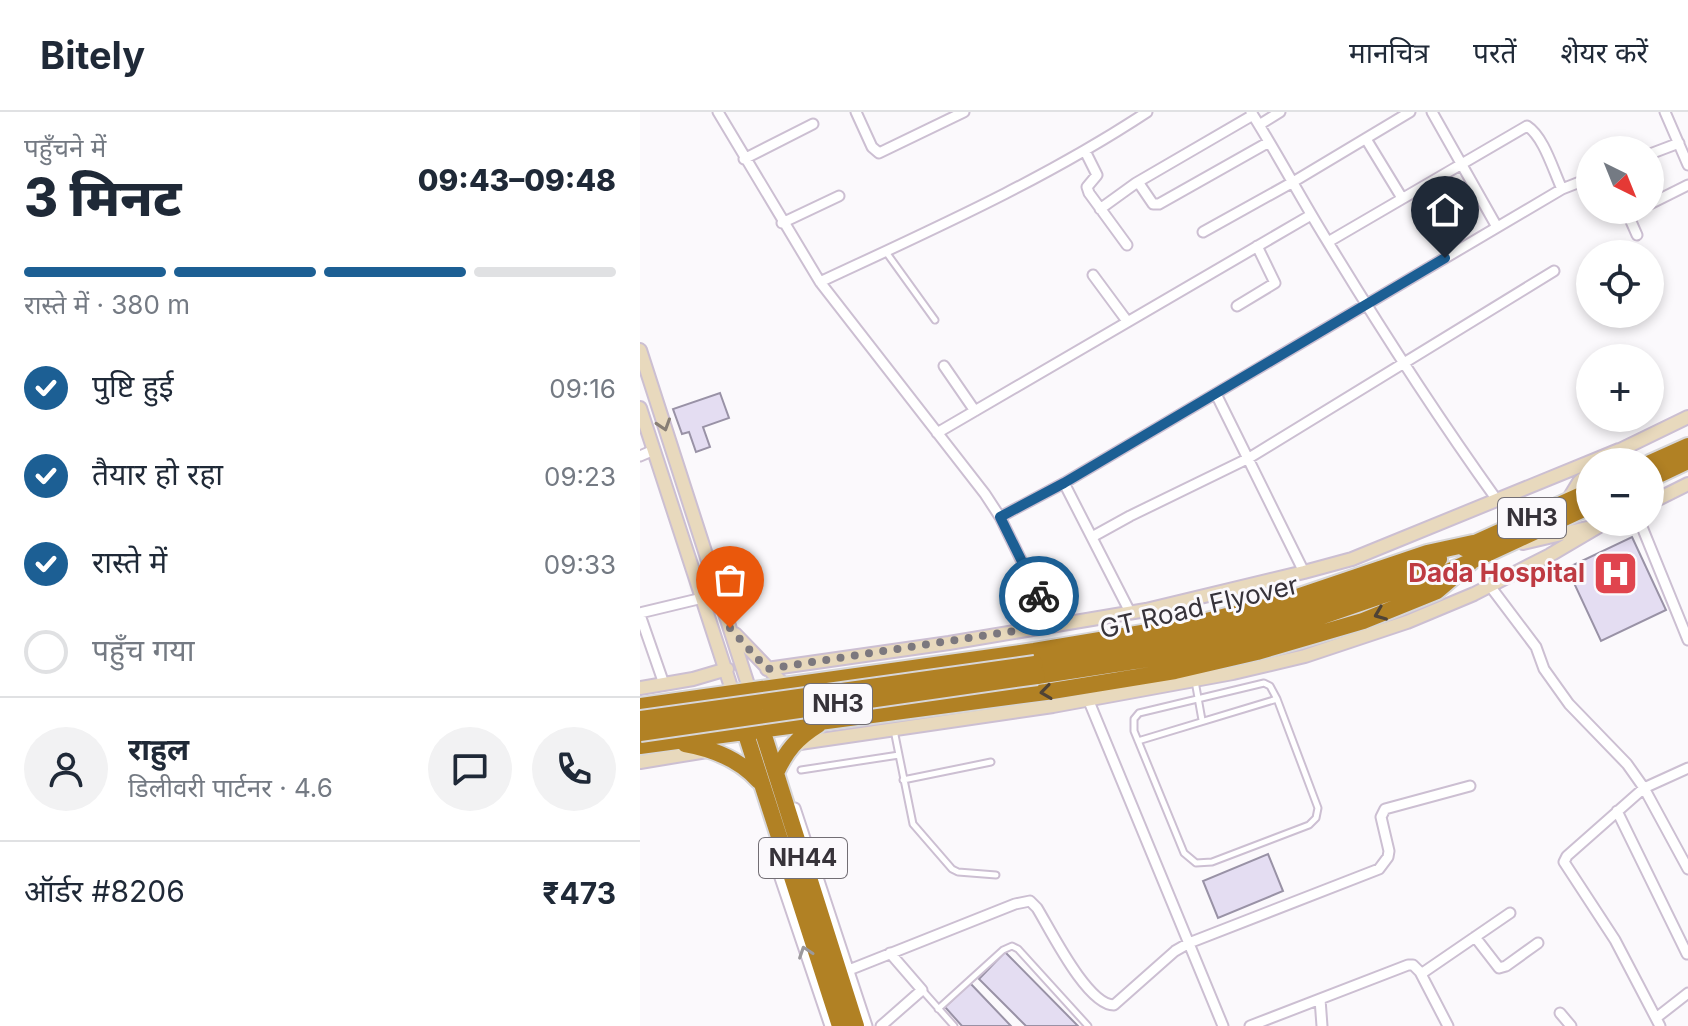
<!DOCTYPE html>
<html lang="hi">
<head>
<meta charset="utf-8">
<style>
	:root { --surface:#fff; --page:#f2f2f3; --text:#1f2937; --muted:#747a83; --line:#e0e1e3; --accent:#1c5f94 }
	body { margin:0; font-family:Inter,"Noto Sans Devanagari",sans-serif; background:var(--page); color:var(--text); height:100vh; display:flex; flex-direction:column; font-size:30px; white-space:nowrap }
	* { box-sizing:border-box; margin:0 }
	p { font-size:26px; color:var(--muted) }
	.icon { flex:none; width:44px; height:44px; fill:none; stroke:currentColor; stroke-width:2; stroke-linecap:round; stroke-linejoin:round }
	.map { position:relative; flex:1; overflow:hidden }
	.details { display:flex; flex-direction:column; background:var(--surface); width:640px }
	.details>* { flex:none }
	.needle { width:52px; rotate:137deg }
	.buttons { position:absolute; left:936px; top:24px; display:grid; gap:16px }
	.buttons a { display:grid; place-items:center; width:88px; height:88px; border-radius:50%; background:var(--surface); box-shadow:0 4px 12px #0003; font-size:40px }
	.pin { position:absolute; display:grid; place-items:center; width:68px; height:68px; color:#fff; margin:-82px -34px; border-radius:50% 50% 50% 0; rotate:-45deg; box-shadow:0 0 8px #0007 }
	.pin .icon { rotate:45deg }
	.courier { position:absolute; display:grid; place-items:center; width:80px; height:80px; margin:-40px; border:6px solid #1c5f94; border-radius:50%; background:#fff; color:#222; box-shadow:0 2px 10px #0007 }
	.summary em { font-style:normal; font-weight:800 }
	.summary div { display:flex; flex-direction:column-reverse }
	.summary { display:flex; align-items:center; justify-content:space-between; height:136px; padding:0 24px }
	h1 { font-size:52px; font-weight:800; line-height:60px }
	.bar { display:grid; grid-template-columns:repeat(4,1fr); gap:12px 8px; align-content:center; height:96px; padding:0 24px }
	.bar i { height:10px; border-radius:6px; background:var(--line) }
	.bar .current { background:var(--accent) }
	.bar p { grid-column:span 4 }
	.line { display:flex; align-items:center; gap:20px; padding:0 24px; border-top:2px solid var(--line) }
	.line div { flex:1 }
	.round { display:grid; place-items:center; flex:none; width:84px; height:84px; border-radius:42px; background:var(--page) }
	ol { padding:0 24px; list-style:none }
	li { display:flex; align-items:center; gap:24px; height:88px }
	li p { margin-inline-start:auto }
	li .icon { padding:8px; border-radius:50%; background:var(--accent); color:#fff; stroke-width:4 }
	li:last-child { color:var(--muted) }
	li i { width:44px; height:44px; border:4px solid var(--line); border-radius:50% }
	header { display:flex; align-items:center; gap:48px; box-sizing:border-box; height:112px; padding:0 40px; background:var(--surface); border-bottom:2px solid var(--line) }
	header strong { font-size:38px }
	nav { display:flex; gap:44px; margin-inline-start:auto; font-size:28px }
	main { display:flex; flex:1; min-height:0 }
	.map>svg:first-child { display:block }
	.building { fill:#e4ddf2; stroke:#9992a6; stroke-width:2 }
	.lines { fill:none; stroke-linecap:round; stroke-linejoin:round }
	.lane-casing { stroke:#ccbfd2; stroke-width:9 }
	.street-casing { stroke:#ccbfd2; stroke-width:13 }
	.secondary-casing { stroke:#ccbfd2; stroke-width:16 }
	.highway-casing { stroke:#d7d6d8; stroke-width:20 }
	.lane { stroke:#fff; stroke-width:5 }
	.street { stroke:#fff; stroke-width:9 }
	.secondary { stroke:#e8d9bd; stroke-width:12 }
	.highway { stroke:#b18124; stroke-width:16 }
	.highway-bridge-casing { stroke:#d7d6d8; stroke-width:20; stroke-linecap:butt }
	.highway-bridge { stroke:#b18124; stroke-width:16 }
	.oneway { stroke:#877e75 }
	.oneway2 { stroke:#4f4336 }
	.oneway3 { stroke:#9b999c }
	.done { stroke:#7c787e; stroke-width:8; stroke-dasharray:0 14.4 }
	.route { stroke:#1c5f94; stroke-width:10 }
	.labels { text-anchor:middle; stroke-width:6; stroke-linejoin:round; paint-order:stroke }
	.shield { fill:#fbf9fc; stroke:#726e74; stroke-width:2 }
	.shield-label { font-size:24px; font-weight:bold; fill:#37333a }
	.health-label { font-size:26px; font-weight:bold; fill:#be3a42; stroke:#fbf9fc; text-anchor:end }
	.street-label { font-size:26px; fill:#37333a; stroke:#fbf9fc }
</style>
</head>
<body>
<header>
<strong>Bitely</strong>
<nav><a>मानचित्र</a><a>परतें</a><a>शेयर करें</a></nav>
</header>
<main>
<section class="details">
<div class="summary"><div><h1>3 मिनट</h1><p>पहुँचने में</p></div><em>09:43–09:48</em></div>
<div class="bar"><i class="current"></i><i class="current"></i><i class="current"></i><i></i><p>रास्ते में · 380 m</p></div>
<ol>
<li><svg class="icon" aria-label="check" viewBox="0 0 24 24"><path d="M5 12l5 5 9-10"/></svg>पुष्टि हुई<p>09:16</p></li>
<li><svg class="icon" aria-label="check" viewBox="0 0 24 24"><path d="M5 12l5 5 9-10"/></svg>तैयार हो रहा<p>09:23</p></li>
<li><svg class="icon" aria-label="check" viewBox="0 0 24 24"><path d="M5 12l5 5 9-10"/></svg>रास्ते में<p>09:33</p></li>
<li><i></i>पहुँच गया</li>
</ol>
<div class="line" style="height:144px"><a class="round"><svg class="icon" aria-label="person" viewBox="0 0 24 24"><circle cx="12" cy="8" r="4"/><path d="M4 21q1-7 8-7t8 7"/></svg></a><div><b>राहुल</b><p>डिलीवरी पार्टनर · 4.6</p></div><a class="round"><svg class="icon" aria-label="chat" viewBox="0 0 24 24"><path d="M4 5h16v11H9l-5 4z"/></svg></a><a class="round"><svg class="icon" aria-label="phone" viewBox="0 0 24 24"><path d="M5 4h4l2 5-3 2q2 4 5 5l2-3 5 2v4C11 20 4 13 5 4z"/></svg></a></div>
<div class="line" style="height:104px"><div>ऑर्डर #8206</div><b>₹473</b></div>
</section>
<div class="map">
<svg width="1048" height="914" viewBox="0 0 1048 914">
	<rect width="100%" height="100%" fill="#fbf9fc"/>
	<!-- building -->
	<path class="building" d="M80,281L89,306L63,315L70,335L56,340L49,320L42,322L33,297Z
		M992,425L1026,498L961,529L927,456Z
		M628,742L643,779L578,806L563,769Z
		M365,840L438,914H386L339,867Z
		M330,871L371,914H322L305,895Z"/>
	<g class="lines">
		<defs>
			<path id="lane" d="M246,140L295,208
				M555,569L562,608
				M624,571L630,574L637,587L678,696L676,706L669,713L572,750L556,751L544,741L494,619V607L499,601Z
				M254,618L273,712L312,757L318,760L356,763
				M498,629L637,587
				M161,658L259,643
				M263,668L351,650
				M283,879L314,914
				M298,897L363,838L372,834L378,837L448,914"/>
			<path id="street" d="M78,0L180,170L345,382L360,405L413,513
				M216,0L232,35L239,41L324,0
				M611,0C637,41 660,85 686,127C740,216 796,303 857,388
				M792,0L857,115
				M1025,0L1048,53
				M619,13L640,0
				M726,27L762,86
				M445,39L457,63L447,75L449,81L487,133
				M1010,42L1039,31
				M104,47L173,12
				M498,70L513,92H519L629,30
				M1010,92L1048,73
				M460,97L496,71L613,3
				M986,98L997,123
				M142,111L199,84
				M563,120L653,70L770,0
				M688,130L887,14C904,25 913,58 922,77
				M453,163L487,209
				M180,170C291,118 404,68 507,0
				M597,194L635,171L617,134
				M304,254L335,299
				M576,282L664,460
				M297,321L671,103
				M0,344L14,338
				M424,371L490,500
				M360,405L424,371L922,77L950,66
				M1000,410L1048,528
				M452,425L490,404L609,346L914,159
				M850,474L896,535L904,557L929,592L987,652L1004,676L1048,757
				M0,501L79,482
				M0,503L24,572
				M448,587L583,914
				M155,696L227,914
				M977,699L1047,842
				M138,727L135,742L136,754L190,914
				M835,825L859,856L866,854L898,831
				M209,858L375,792L390,789L397,796C410,817 447,893 474,893L535,839L549,831L739,757L748,745L749,739L741,705L745,697L830,674
				M781,862L870,801
				M680,887L682,914
				M920,901L931,914
				M1016,906L1048,881
				M241,914L282,878L250,841
				M610,914L768,853H773L780,860L808,914
				M1020,914L975,828L924,750L927,744L1004,676L1048,656"/>
			<path id="secondary" d="M0,238L110,579
				M0,296L93,581
				M974,341L1048,305
				M928,388L939,370L950,360
				M1010,391L1048,372
				M883,431L947,416
				M95,522L145,574
				M127,557L309,531L506,498L664,460L712,447L979,338
				M0,576L53,567L87,557
				M153,632L413,594L593,561L665,544L767,510L834,482L910,443L966,410
				M0,650L67,639"/>
			<path id="highway" d="M1010,351L1048,334
				M1010,367L1048,349
				M824,436L950,379
				M395,552C534,532 670,505 799,447
				M397,564L560,539L645,517L799,464L950,394
				M0,594L394,539L550,513L636,492L787,441L833,431
				M120,611L216,914
				M103,613L200,914
				M45,632C74,637 99,647 119,669
				M0,634L406,580L535,559L617,540L723,509L797,479L831,450
				M136,661C146,639 157,626 178,613"/>
		</defs>
		<!-- lane casing -->
		<use href="#lane" class="lane-casing"/>
		<!-- street casing -->
		<use href="#street" class="street-casing"/>
		<!-- secondary casing -->
		<use href="#secondary" class="secondary-casing"/>
		<!-- highway casing -->
		<use href="#highway" class="highway-casing"/>
		<!-- lane -->
		<use href="#lane" class="lane"/>
		<!-- street -->
		<use href="#street" class="street"/>
		<!-- secondary -->
		<use href="#secondary" class="secondary"/>
		<!-- highway -->
		<use href="#highway" class="highway"/>
		<defs>
			<path id="highway-bridge" d="M0,607L395,552
				M0,621L397,564"/>
		</defs>
		<!-- highway-bridge casing -->
		<use href="#highway-bridge" class="highway-bridge-casing"/>
		<!-- highway-bridge -->
		<use href="#highway-bridge" class="highway-bridge"/>
	</g>
	<!-- one-way arrows -->
	<defs><path id="oneway-chevron" d="M-2-3.5L2.5 0L-2 3.5" fill="none" stroke-width="1.6" stroke-linecap="round" stroke-linejoin="round" transform="scale(2)"/></defs>
	<use class="oneway" href="#oneway-chevron" transform="translate(24 313) rotate(72)"/>
	<g class="oneway2">
		<use href="#oneway-chevron" transform="translate(740 502) rotate(158)"/>
		<use href="#oneway-chevron" transform="translate(406 580) rotate(172)"/>
	</g>
	<use class="oneway3" href="#oneway-chevron" transform="translate(165 840) rotate(-109)"/>
	<g class="lines">
		<!-- done -->
		<path class="done" d="M90,516L127,557L413,513L399,484"/>
		<!-- route -->
		<path class="route" d="M399,484L360,405L424,371L805,146"/>
	</g>
	<!-- icons -->
	<defs>
		<symbol id="hospital-square" viewBox="-11 -11 22 22"><rect x="-9" y="-9" width="18" height="18" rx="4" fill="#e0444e" stroke="#fbf9fc"/><path d="M-5-5h3v3.5h4V-5h3V5h-3V1.5h-4V5h-3Z" fill="#fff"/></symbol>
	</defs>
	<g fill-rule="evenodd">
		<use href="#hospital-square" x="950" y="436" width="51" height="51"/>
	</g>
	<g class="labels">
		<!-- shield labels -->
		<g class="shield">
			<rect x="858" y="386" width="68" height="40" rx="6"/>
			<rect x="164" y="572" width="68" height="40" rx="6"/>
			<rect x="119" y="726" width="88" height="40" rx="6"/>
		</g>
		<g class="shield-label">
			<text x="892" y="414">NH3</text>
			<text x="198" y="600">NH3</text>
			<text x="163" y="754">NH44</text>
		</g>
		<!-- health labels -->
		<g class="health-label">
			<text x="945" y="470">Dada Hospital</text>
		</g>
		<!-- street labels -->
		<g class="street-label">
			<text transform="translate(559 495) rotate(-13)" y="9">GT Road Flyover</text>
		</g>
	</g>
</svg>
<div class="buttons">
<a><svg class="needle" viewBox="-14 -14 28 28"><path d="M0-13l5 13h-10z" fill="#e53935"/><path d="M0 13l5-13h-10z" fill="#747a83"/></svg></a>
<a><svg class="icon" aria-label="locate" viewBox="0 0 24 24"><circle cx="12" cy="12" r="6"/><path d="M12 2v4M12 18v4M2 12h4M18 12h4"/></svg></a>
<a>+</a>
<a>−</a>
</div>
<div class="pin" style="left:90px;top:516px;background:#ea580c"><svg class="icon" aria-label="bag" viewBox="0 0 24 24"><path d="M5 8h14l-1 12H6zM9 8a3 3 0 0 1 6 0"/></svg></div>
<div class="pin" style="left:805px;top:146px;background:#1f2937"><svg class="icon" aria-label="home" viewBox="0 0 24 24"><path d="M3 11l9-7 9 7M6 9v11h12V9"/></svg></div>
<div class="courier" style="left:399px;top:484px"><svg class="icon" aria-label="bike" viewBox="0 0 24 24"><circle cx="6" cy="16" r="4"/><circle cx="18" cy="16" r="4"/><path d="M6 16l4-8h5l3 8M10 8l3 8H6M13 5h3"/></svg></div>
</div>
</main>
</body>
</html>
